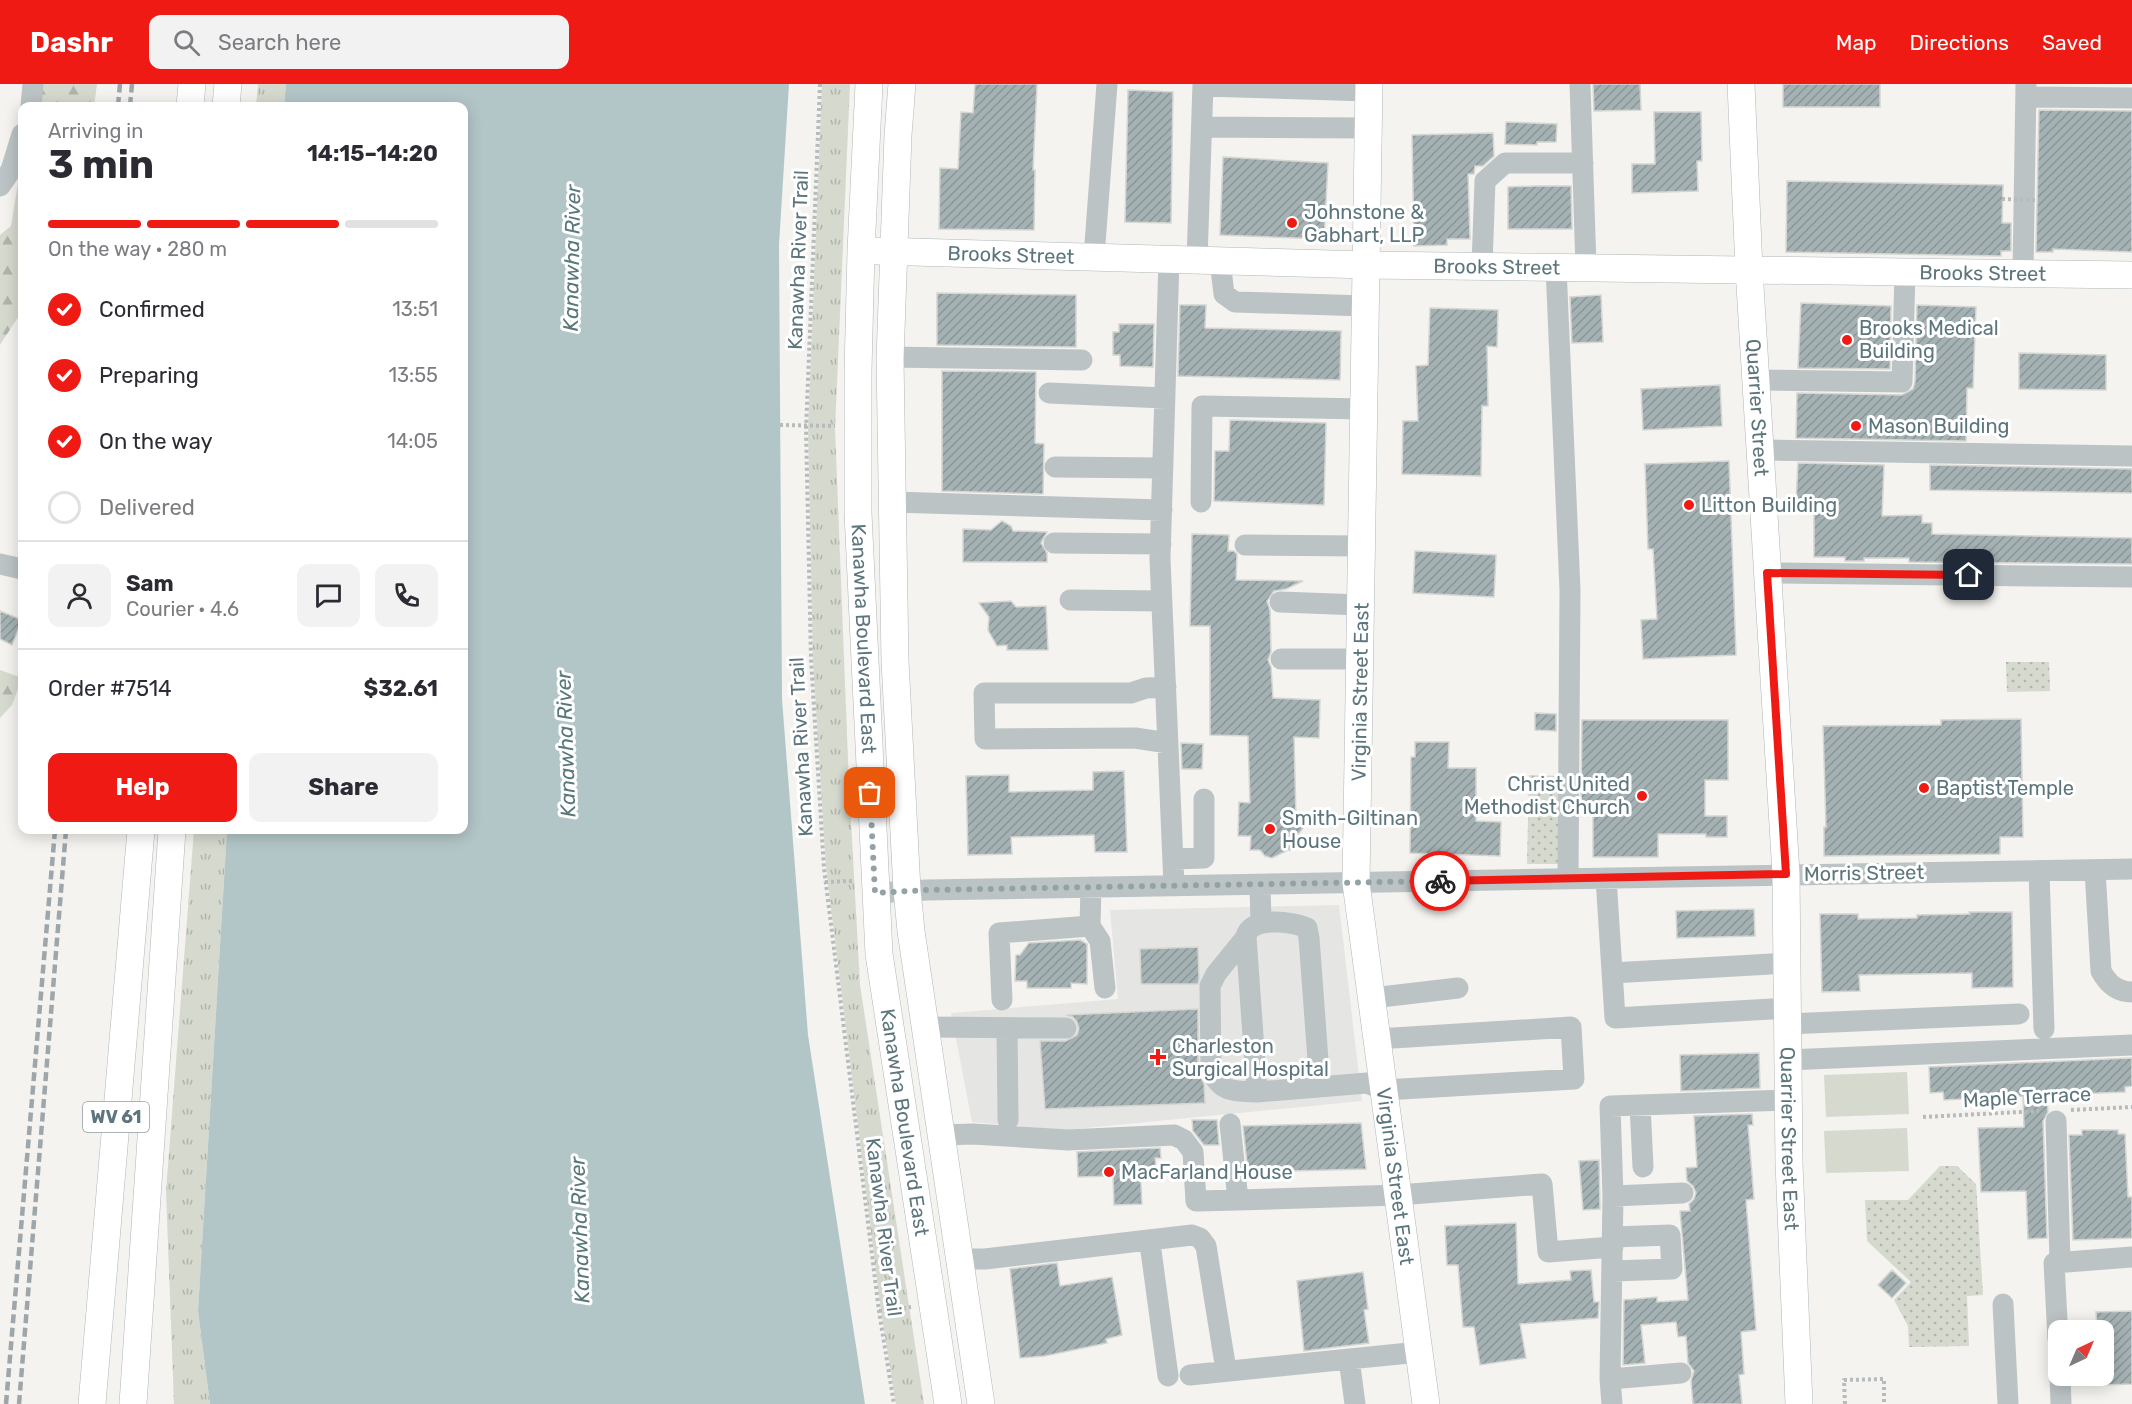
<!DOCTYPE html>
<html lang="en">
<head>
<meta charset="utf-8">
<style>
	:root { --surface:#fff; --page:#f2f2f3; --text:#2b2b33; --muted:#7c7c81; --line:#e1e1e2; --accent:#f01a14 }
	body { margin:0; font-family:Rubik,sans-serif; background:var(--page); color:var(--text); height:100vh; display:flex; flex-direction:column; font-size:22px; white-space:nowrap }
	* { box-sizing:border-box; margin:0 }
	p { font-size:20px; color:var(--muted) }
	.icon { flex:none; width:33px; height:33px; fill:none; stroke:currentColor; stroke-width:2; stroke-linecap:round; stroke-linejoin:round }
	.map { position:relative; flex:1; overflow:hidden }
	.panel { position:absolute; left:18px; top:18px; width:450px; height:732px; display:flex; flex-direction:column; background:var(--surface); border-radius:12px; box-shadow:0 3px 15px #0003 }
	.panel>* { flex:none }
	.needle { width:39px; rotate:44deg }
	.fabs { position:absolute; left:2048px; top:1236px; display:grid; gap:12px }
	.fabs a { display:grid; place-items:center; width:66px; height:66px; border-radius:12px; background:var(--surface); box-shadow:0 3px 15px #0003; font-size:30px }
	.pin { position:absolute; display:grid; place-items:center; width:51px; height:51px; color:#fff; margin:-26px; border-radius:12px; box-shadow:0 3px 9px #0006 }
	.courier { position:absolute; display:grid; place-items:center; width:60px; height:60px; margin:-30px; border:4px solid #f01a14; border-radius:50%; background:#fff; color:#222; box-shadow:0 2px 8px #0007 }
	.overview em { font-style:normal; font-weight:700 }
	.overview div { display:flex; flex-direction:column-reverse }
	.overview { display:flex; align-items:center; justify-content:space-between; height:102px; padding:0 30px }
	h1 { font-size:39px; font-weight:700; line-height:45px }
	.bar { display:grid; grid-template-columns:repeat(4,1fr); gap:9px 6px; align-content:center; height:72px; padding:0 30px }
	.bar i { height:8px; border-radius:4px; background:var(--line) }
	.bar .on { background:var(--accent) }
	.bar p { grid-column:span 4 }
	.line { display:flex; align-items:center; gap:15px; padding:0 30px; border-top:2px solid var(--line) }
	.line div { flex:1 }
	.round { display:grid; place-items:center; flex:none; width:63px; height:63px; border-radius:12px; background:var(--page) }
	ol { padding:0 30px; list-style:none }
	li { display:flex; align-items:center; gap:18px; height:66px }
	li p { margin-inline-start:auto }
	li .icon { padding:6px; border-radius:50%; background:var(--accent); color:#fff; stroke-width:4 }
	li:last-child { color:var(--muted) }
	li i { width:33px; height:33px; border:3px solid var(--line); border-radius:50% }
	.button { display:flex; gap:12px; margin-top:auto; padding:12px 30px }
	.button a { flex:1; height:69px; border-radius:12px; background:var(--accent); color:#fff; font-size:24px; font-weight:700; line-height:69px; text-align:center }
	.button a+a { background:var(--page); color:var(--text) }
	header { display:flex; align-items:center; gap:36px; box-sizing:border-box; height:84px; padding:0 30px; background:var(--accent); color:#fff }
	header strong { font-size:28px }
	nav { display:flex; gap:33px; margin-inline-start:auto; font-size:21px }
	.search { width:420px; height:54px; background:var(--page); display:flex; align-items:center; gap:15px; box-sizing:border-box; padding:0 21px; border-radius:12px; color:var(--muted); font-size:22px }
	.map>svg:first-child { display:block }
	.built { fill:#e5e5e3 }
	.grass { fill:url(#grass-tufts) }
	.forest { fill:url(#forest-firs) }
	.park { fill:url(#park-dots) }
	.pitch { fill:#d5d9ce }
	.water { fill:#b3c6c7 }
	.building { fill:url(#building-hatch); stroke:#d5d5d2; stroke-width:1.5 }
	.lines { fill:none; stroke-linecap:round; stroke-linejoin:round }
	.major-casing { stroke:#afb7b9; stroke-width:28 }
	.path { stroke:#b6bbbc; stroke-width:4; stroke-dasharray:3 3; stroke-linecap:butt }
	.minor { stroke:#bcc3c5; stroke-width:21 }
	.major { stroke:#fff; stroke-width:27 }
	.rail { stroke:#9da7ab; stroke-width:4.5; stroke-dasharray:9 4.5; stroke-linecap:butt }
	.path-bridge { stroke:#b6bbbc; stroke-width:4; stroke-dasharray:3 3; stroke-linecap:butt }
	.done { stroke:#92a2a5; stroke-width:6; stroke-dasharray:0 10.8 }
	.route { stroke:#f01a14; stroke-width:8 }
	.poi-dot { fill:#f01a14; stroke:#fff; stroke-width:2 }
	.labels { text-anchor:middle; stroke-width:6; stroke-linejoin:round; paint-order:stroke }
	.shield { fill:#fff; stroke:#8e9fa4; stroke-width:1.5 }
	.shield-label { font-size:18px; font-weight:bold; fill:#5d767d }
	.poi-label { font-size:20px; fill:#5d767d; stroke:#fff; text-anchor:start }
	.street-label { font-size:20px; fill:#5d767d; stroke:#fff }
	.water-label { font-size:21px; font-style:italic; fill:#58787a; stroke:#fff }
</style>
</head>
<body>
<header>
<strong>Dashr</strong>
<div class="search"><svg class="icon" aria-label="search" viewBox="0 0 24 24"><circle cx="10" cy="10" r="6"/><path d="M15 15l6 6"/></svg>Search here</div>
<nav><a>Map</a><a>Directions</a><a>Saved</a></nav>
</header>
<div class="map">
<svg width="2132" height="1320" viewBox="0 0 2132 1320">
	<defs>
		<pattern id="grass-tufts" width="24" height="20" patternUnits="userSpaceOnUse" patternTransform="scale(1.5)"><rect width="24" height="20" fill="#d5d9ce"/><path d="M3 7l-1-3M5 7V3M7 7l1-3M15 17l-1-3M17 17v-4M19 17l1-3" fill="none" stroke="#b0b5ac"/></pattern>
		<pattern id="forest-firs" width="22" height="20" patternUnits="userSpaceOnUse" patternTransform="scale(1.5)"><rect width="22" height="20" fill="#d5d9ce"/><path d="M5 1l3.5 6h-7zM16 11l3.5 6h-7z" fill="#b0b5ac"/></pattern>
		<pattern id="park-dots" width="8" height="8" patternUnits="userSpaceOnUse" patternTransform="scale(1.5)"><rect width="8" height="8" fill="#d5d9ce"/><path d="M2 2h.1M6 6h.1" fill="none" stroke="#b0b5ac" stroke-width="1.8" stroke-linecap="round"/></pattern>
		<pattern id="building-hatch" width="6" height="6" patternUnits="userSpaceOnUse" patternTransform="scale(1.5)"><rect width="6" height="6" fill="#a5b2b4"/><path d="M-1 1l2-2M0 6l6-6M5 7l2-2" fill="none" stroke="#8a9598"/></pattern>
	</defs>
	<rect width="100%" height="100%" fill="#f4f3ef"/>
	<!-- built -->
	<path class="built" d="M1339,821L1362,1017L1066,1046L972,1038L951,929L1118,915L1110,826Z"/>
	<!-- grass -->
	<path class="grass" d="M258,0H286L284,22H256Z
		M822,0H850L835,345L849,701L860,901L924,1320H896L881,1227L826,783L813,575L808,344Z
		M194,746H227L198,1227L210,1320H174L166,1107Z"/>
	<!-- forest -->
	<path class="forest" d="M36,0H97L94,22H32Z
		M22,75V227L0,261V151L11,142Z
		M0,586L22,594L12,621L0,634Z"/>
	<!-- park -->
	<path class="park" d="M2006,578H2049L2050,607L2007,608Z
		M1529,691L1562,692L1561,780H1527Z
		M1940,1082H1957L1976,1100L1983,1211L1967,1212L1969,1262L1909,1263L1908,1242L1894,1216L1911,1198L1867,1157L1865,1116H1908Z"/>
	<!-- pitch -->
	<path class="pitch" d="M1907,988L1909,1030L1826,1033L1824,991Z
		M1907,1044L1909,1087L1826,1089L1824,1047Z"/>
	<!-- water -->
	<path class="water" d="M286,0H789L779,161L782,615L808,951L865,1320H210L198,1227L227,746H464V22H284Z"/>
	<!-- building -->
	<path class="building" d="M975,0H1037L1033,86H1035L1034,146L939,145L940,84L958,85L961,28L973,29Z
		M1593,0H1640L1641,26L1594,27Z
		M1783,0H1880V23H1783Z
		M1128,6L1173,8L1171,139L1125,138Z
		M2039,26L2132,27V168L2053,165V168H2036Z
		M1654,28H1701L1702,77H1697L1698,107L1632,109V80H1655Z
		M1506,38L1557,40L1556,58H1537V61L1505,60Z
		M1493,49L1494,72L1483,82H1475L1474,90H1468L1470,155H1447V161L1414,162L1412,51Z
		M1223,73L1328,79L1324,155L1220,151Z
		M1787,97L2003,101L2002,139H2011V167H2001V172L1786,168Z
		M1536,102H1571L1572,145H1508V103Z
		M937,209L1076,211V263L937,261Z
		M1601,211L1603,258L1572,259L1570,213Z
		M1801,219L1891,222L1890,285L1798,284Z
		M1180,221H1206L1205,244L1341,247L1340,296L1178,292Z
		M1917,221L1976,223L1973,304H1967L1966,357L1796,354L1797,309L1902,311L1913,305L1915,298Z
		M1430,224L1498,226L1497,263L1487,262L1488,322H1482L1481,392L1402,390L1403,337H1418L1416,282L1428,281Z
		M1119,240H1154L1153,283L1120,282V271H1113V248H1119Z
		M2019,269L2106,271V306L2019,305Z
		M942,287L1036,288L1035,359L1044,360L1043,410L942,407Z
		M1720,301L1722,342L1643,346L1641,305Z
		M1230,336L1326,339L1324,421L1214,417L1215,367H1229Z
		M1729,377L1736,571L1643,575L1641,536L1657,535L1653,465H1648L1645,380Z
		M1798,379L1884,381L1882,432L1922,431V439H1932V450L2132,454V480L1909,478V474H1864V477H1845V473H1814V418H1796Z
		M1930,381L2132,385V409L1930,406Z
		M1002,437L1011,442L1013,447L1047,448L1041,459L1047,469V478H963V445L991,446Z
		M1192,450L1229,451L1228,467H1234L1237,470L1236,496L1303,497L1286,505L1274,507L1267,517L1270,526L1271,568L1268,576L1271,583L1273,614L1320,616L1319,654L1294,653L1296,734H1298V739L1303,744L1297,752V756H1294V766H1288L1272,774L1265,772L1260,766H1250L1251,752H1238L1239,718L1250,719L1248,652L1210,651V542H1190Z
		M1415,467L1496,471L1494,513L1413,509Z
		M1011,517L1016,523L1046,522L1048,566H1007V561L997,562L988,546L989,533L979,519Z
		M0,527L22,536L12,561L0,555Z
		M1535,629L1556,630V647L1535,646Z
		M2021,635L2023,753H2000V770L1824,772V743H1826L1823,642L1941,641V636Z
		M1582,636H1728V696H1705V732H1727V753H1706V750H1658V773H1593V726H1581Z
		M1415,658H1449L1448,684H1476V737L1501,738L1500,772L1410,769L1411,673H1415Z
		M1181,659L1203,660L1202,685H1182Z
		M1124,687L1127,768H1095L1094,751L1011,753L1012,770L968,771L966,692L1009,691V708L1093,706V688Z
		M1754,825L1755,852L1677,854L1676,827Z
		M1969,828H2012L2013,903L1972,904V889L1859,891L1860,907L1822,908L1820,830H1858V835L1917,834V831L1970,830Z
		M1080,856L1087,860V900L1071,899V904H1027V897H1015L1016,871H1020L1029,859Z
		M1198,863L1199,895L1198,900H1141L1140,865Z
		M1198,925V987L1204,1000L1205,1019L1045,1025L1040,957H1066L1077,951L1079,945L1077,938L1073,933L1066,931Z
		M1759,969L1760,1004L1681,1007L1680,971Z
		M2132,974V1002L2125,1003V1008L2047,1011L2048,1028L2043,1037L2047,1154L2028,1155L2026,1107L1981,1108L1978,1044L2024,1043L2023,1012L1944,1016L1943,1008L1930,1009L1929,983Z
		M1752,1030L1753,1041H1748L1754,1115L1746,1116L1756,1246L1741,1248L1744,1290L1739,1291L1742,1320H1693L1691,1297L1694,1287L1688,1279L1686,1252L1678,1253L1676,1238L1641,1241L1645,1279L1623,1281L1624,1216L1657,1213V1218L1688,1216L1680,1127H1690L1689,1120L1694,1115L1696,1109L1693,1102L1687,1097L1686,1084L1697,1083L1694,1032Z
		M1192,1036H1217L1219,1061H1204L1193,1047Z
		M1361,1039L1366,1085L1248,1088L1243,1042Z
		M2082,1046H2118V1050H2125L2128,1113H2132V1154L2073,1156L2069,1051H2082Z
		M1160,1064L1161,1074H1155L1156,1083H1140L1142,1120L1114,1121L1113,1092L1078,1093L1077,1068Z
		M1599,1076L1600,1125L1583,1126L1579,1077Z
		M1516,1139L1518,1200L1571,1196L1570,1187L1591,1186L1594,1218H1599L1598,1234L1520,1240L1526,1274L1480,1281L1474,1243H1463L1458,1181H1447L1445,1142Z
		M1057,1179L1060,1202L1112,1193L1122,1251L1106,1255L1107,1259L1045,1272L1020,1274L1010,1185Z
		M1892,1186L1906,1199L1892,1214L1878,1201Z
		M1363,1188L1368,1225L1364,1226L1369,1259L1304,1267L1297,1197Z
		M2132,1227V1300L2103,1301V1246H2097L2096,1228Z"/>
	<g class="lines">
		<defs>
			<g id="major">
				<path id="s1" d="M869,0L861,167L858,287V429L879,870L948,1320"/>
				<path d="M902,0L898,51L890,275L895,577L907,806L911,847L981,1320"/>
				<path id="s2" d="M1369,0L1356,799L1426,1320"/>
				<path id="s3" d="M1741,0L1749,185L1786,790L1789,1079L1799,1320"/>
				<path d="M190,22L192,0"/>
				<path d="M226,22L228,0"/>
				<path id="s4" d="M877,167L1367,181L2132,191"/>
				<path d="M92,1320L141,746"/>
				<path d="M133,1320L172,746"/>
			</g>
		</defs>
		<!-- major casing -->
		<use href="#major" class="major-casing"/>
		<!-- path -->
		<path class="path" d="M820,0L806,345L811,575L824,784L879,1227L894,1320
			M780,341L835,342
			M825,798L853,797
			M2071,1026L2132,1023
			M1923,1033L2039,1027
			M879,1227L911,1223
			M1845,1320L1844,1296L1884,1295V1320"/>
		<!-- minor -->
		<path class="minor" d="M1580,0L1586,183
			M1203,2L1368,7
			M2026,13L2132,14
			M31,22L33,0
			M1202,43L1368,44
			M0,102L11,86L22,50
			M1094,173L1107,0
			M1169,175L1160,475L1174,802
			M1197,176L1203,0
			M1220,177L1224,210L1235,218L1366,222
			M1482,182L1485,97L1505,79H1583
			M1556,183L1570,506L1568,795
			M2023,189L2026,0
			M890,273L1082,276
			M1756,296L1902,298L1905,188
			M1049,309L1165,314
			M1760,366L2132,372
			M1055,383L1163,384
			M892,418L1162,426
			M1201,418L1202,322L1365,325
			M1054,459L1161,460
			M1245,461L1362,462
			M0,480L22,485
			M1767,489L2132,493
			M1070,516L1162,517
			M1280,518L1361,521
			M1281,575H1360
			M1166,603L1146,604L1131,609H984L985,655L1135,654L1168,659
			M1173,775L1204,774V715
			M2095,786L2101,887C2108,900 2117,908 2132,908
			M2039,787L2044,945
			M1606,794L1615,934L1787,924
			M1260,801L1261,839
			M1091,803L1090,842L1100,857L1105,904
			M875,809L927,806L2132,785
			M1246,853L1216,890L1210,902L1211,987C1222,1009 1234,1007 1257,1008
			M1612,889L1787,879
			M1372,914L1458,904
			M1002,916L999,849L1090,842
			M1787,940L2019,930
			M925,943L1066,944
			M1007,944L1008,1036
			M1788,976L2132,961
			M1320,1003L1309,854L1307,844C1292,837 1249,832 1246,853L1257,1008L1367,999L1384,1006L1574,995L1571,943L1377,955
			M1640,1021L1643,1083
			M2056,1037L2060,1178
			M1230,1040L1238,1116L1398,1111L1542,1100L1548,1168L1613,1163
			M941,1051L973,1050L1068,1056L1174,1051L1184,1056L1193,1068L1196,1117L1238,1116
			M1613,1112L1683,1109
			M1151,1167L1168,1292
			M959,1175H985L1192,1151L1200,1154L1206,1162L1226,1286
			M1612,1187L1672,1185L1670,1151L1613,1153
			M2003,1220L2008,1320
			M2058,1255L2054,1179L2132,1173
			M1349,1275L1355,1320
			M1190,1291L1419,1268
			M2060,1292L2061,1320
			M1610,1295L1681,1289
			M1612,1320L1610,1295L1613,1112L1610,1022L1788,1016"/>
		<!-- major -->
		<use href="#major" class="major"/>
		<!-- rail -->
		<path class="rail" d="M118,22L120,0
			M130,22L132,0
			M6,1320L55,746
			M19,1320L66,746"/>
		<!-- path-bridge -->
		<path class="path-bridge" d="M2002,115L2036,116"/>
	</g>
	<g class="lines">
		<!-- done -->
		<path class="done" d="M870,709L875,809L927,806L1440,797"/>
		<!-- route -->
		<path class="route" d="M1440,797L1786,790L1767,489L1969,491"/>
	</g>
	<!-- markers -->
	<g class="poi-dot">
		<circle cx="1292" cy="139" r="6"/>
		<circle cx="1847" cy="256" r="6"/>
		<circle cx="1856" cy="342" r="6"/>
		<circle cx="1689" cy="421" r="6"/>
		<circle cx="1924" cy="704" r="6"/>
		<circle cx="1642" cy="712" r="6"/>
		<circle cx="1270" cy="745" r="6"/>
		<path d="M1155 964h6v6h6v6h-6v6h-6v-6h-6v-6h6z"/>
		<circle cx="1109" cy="1088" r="6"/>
	</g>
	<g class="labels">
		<!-- shield labels -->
		<rect class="shield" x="83" y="1018" width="66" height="30" rx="4.5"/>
		<g class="shield-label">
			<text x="116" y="1039">WV 61</text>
		</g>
		<!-- poi labels -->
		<g class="poi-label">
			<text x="1304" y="135">Johnstone &amp;<tspan x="1304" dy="23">Gabhart, LLP</tspan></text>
			<text x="1859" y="251">Brooks Medical<tspan x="1859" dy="23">Building</tspan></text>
			<text x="1868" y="349">Mason Building</text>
			<text x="1701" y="428">Litton Building</text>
			<text x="1630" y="707" text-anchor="end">Christ United<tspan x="1630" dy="23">Methodist Church</tspan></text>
			<text x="1936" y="711">Baptist Temple</text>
			<text x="1282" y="741">Smith-Giltinan<tspan x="1282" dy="23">House</tspan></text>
			<text x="1172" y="969">Charleston<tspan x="1172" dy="23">Surgical Hospital</tspan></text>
			<text x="1121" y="1095">MacFarland House</text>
		</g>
		<!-- street labels -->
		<g class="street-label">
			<text dy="7" stroke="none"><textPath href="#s4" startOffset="134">Brooks Street</textPath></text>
			<text transform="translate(798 176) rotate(-88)" y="7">Kanawha River Trail</text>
			<text dy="7" stroke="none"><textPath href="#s4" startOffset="620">Brooks Street</textPath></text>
			<text dy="7" stroke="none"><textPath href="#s4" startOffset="1106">Brooks Street</textPath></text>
			<text dy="7" stroke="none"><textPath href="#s3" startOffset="324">Quarrier Street</textPath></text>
			<text dy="7" stroke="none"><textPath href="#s1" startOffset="555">Kanawha Boulevard East</textPath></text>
			<text transform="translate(1360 608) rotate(-89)" y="7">Virginia Street East</text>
			<text transform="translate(801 663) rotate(-93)" y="7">Kanawha River Trail</text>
			<text transform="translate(1864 789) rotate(-1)" y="7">Morris Street</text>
			<text transform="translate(2027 1013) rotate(-3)" y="7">Maple Terrace</text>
			<text dy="7" stroke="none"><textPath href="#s1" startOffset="1041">Kanawha Boulevard East</textPath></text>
			<text dy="7" stroke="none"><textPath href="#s3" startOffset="1056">Quarrier Street East</textPath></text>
			<text dy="7" stroke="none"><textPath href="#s2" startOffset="1095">Virginia Street East</textPath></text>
			<text transform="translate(884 1143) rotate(83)" y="7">Kanawha River Trail</text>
		</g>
		<!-- water labels -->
		<g class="water-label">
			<text transform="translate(572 174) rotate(-89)" y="7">Kanawha River</text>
			<text transform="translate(566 660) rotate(-92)" y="7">Kanawha River</text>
			<text transform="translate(580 1146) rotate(-92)" y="7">Kanawha River</text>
		</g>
	</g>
</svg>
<div class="fabs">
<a><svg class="needle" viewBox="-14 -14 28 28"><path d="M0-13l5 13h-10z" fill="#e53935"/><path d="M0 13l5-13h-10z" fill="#7c7c81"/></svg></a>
</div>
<div class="pin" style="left:870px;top:709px;background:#ea580c"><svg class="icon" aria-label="bag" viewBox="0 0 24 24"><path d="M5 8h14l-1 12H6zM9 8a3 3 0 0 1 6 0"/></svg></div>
<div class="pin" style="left:1969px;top:491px;background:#1f2937"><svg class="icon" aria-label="home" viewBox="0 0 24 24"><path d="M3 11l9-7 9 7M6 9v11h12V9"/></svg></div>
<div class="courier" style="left:1440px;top:797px"><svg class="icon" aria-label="bike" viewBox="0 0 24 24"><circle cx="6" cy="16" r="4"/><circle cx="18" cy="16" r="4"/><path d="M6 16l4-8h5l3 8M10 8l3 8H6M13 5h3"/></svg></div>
<section class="panel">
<div class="overview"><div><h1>3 min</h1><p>Arriving in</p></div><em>14:15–14:20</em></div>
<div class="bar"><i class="on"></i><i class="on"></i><i class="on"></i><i></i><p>On the way · 280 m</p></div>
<ol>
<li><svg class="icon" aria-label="check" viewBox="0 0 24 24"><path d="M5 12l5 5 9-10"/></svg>Confirmed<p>13:51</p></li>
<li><svg class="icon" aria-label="check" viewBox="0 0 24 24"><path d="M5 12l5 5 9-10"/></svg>Preparing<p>13:55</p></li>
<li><svg class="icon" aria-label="check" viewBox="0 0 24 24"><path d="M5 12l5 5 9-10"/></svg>On the way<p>14:05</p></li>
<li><i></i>Delivered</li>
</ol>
<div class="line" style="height:108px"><a class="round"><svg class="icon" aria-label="person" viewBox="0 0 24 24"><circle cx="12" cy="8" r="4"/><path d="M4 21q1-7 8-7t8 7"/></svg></a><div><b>Sam</b><p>Courier · 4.6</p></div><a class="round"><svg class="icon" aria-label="chat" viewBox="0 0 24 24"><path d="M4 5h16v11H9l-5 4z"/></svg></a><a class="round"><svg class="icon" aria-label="phone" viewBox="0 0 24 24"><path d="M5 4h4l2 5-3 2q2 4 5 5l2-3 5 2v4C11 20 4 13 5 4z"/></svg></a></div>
<div class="line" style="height:78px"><div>Order #7514</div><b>$32.61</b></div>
<div class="button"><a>Help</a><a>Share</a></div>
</section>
</div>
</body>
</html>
